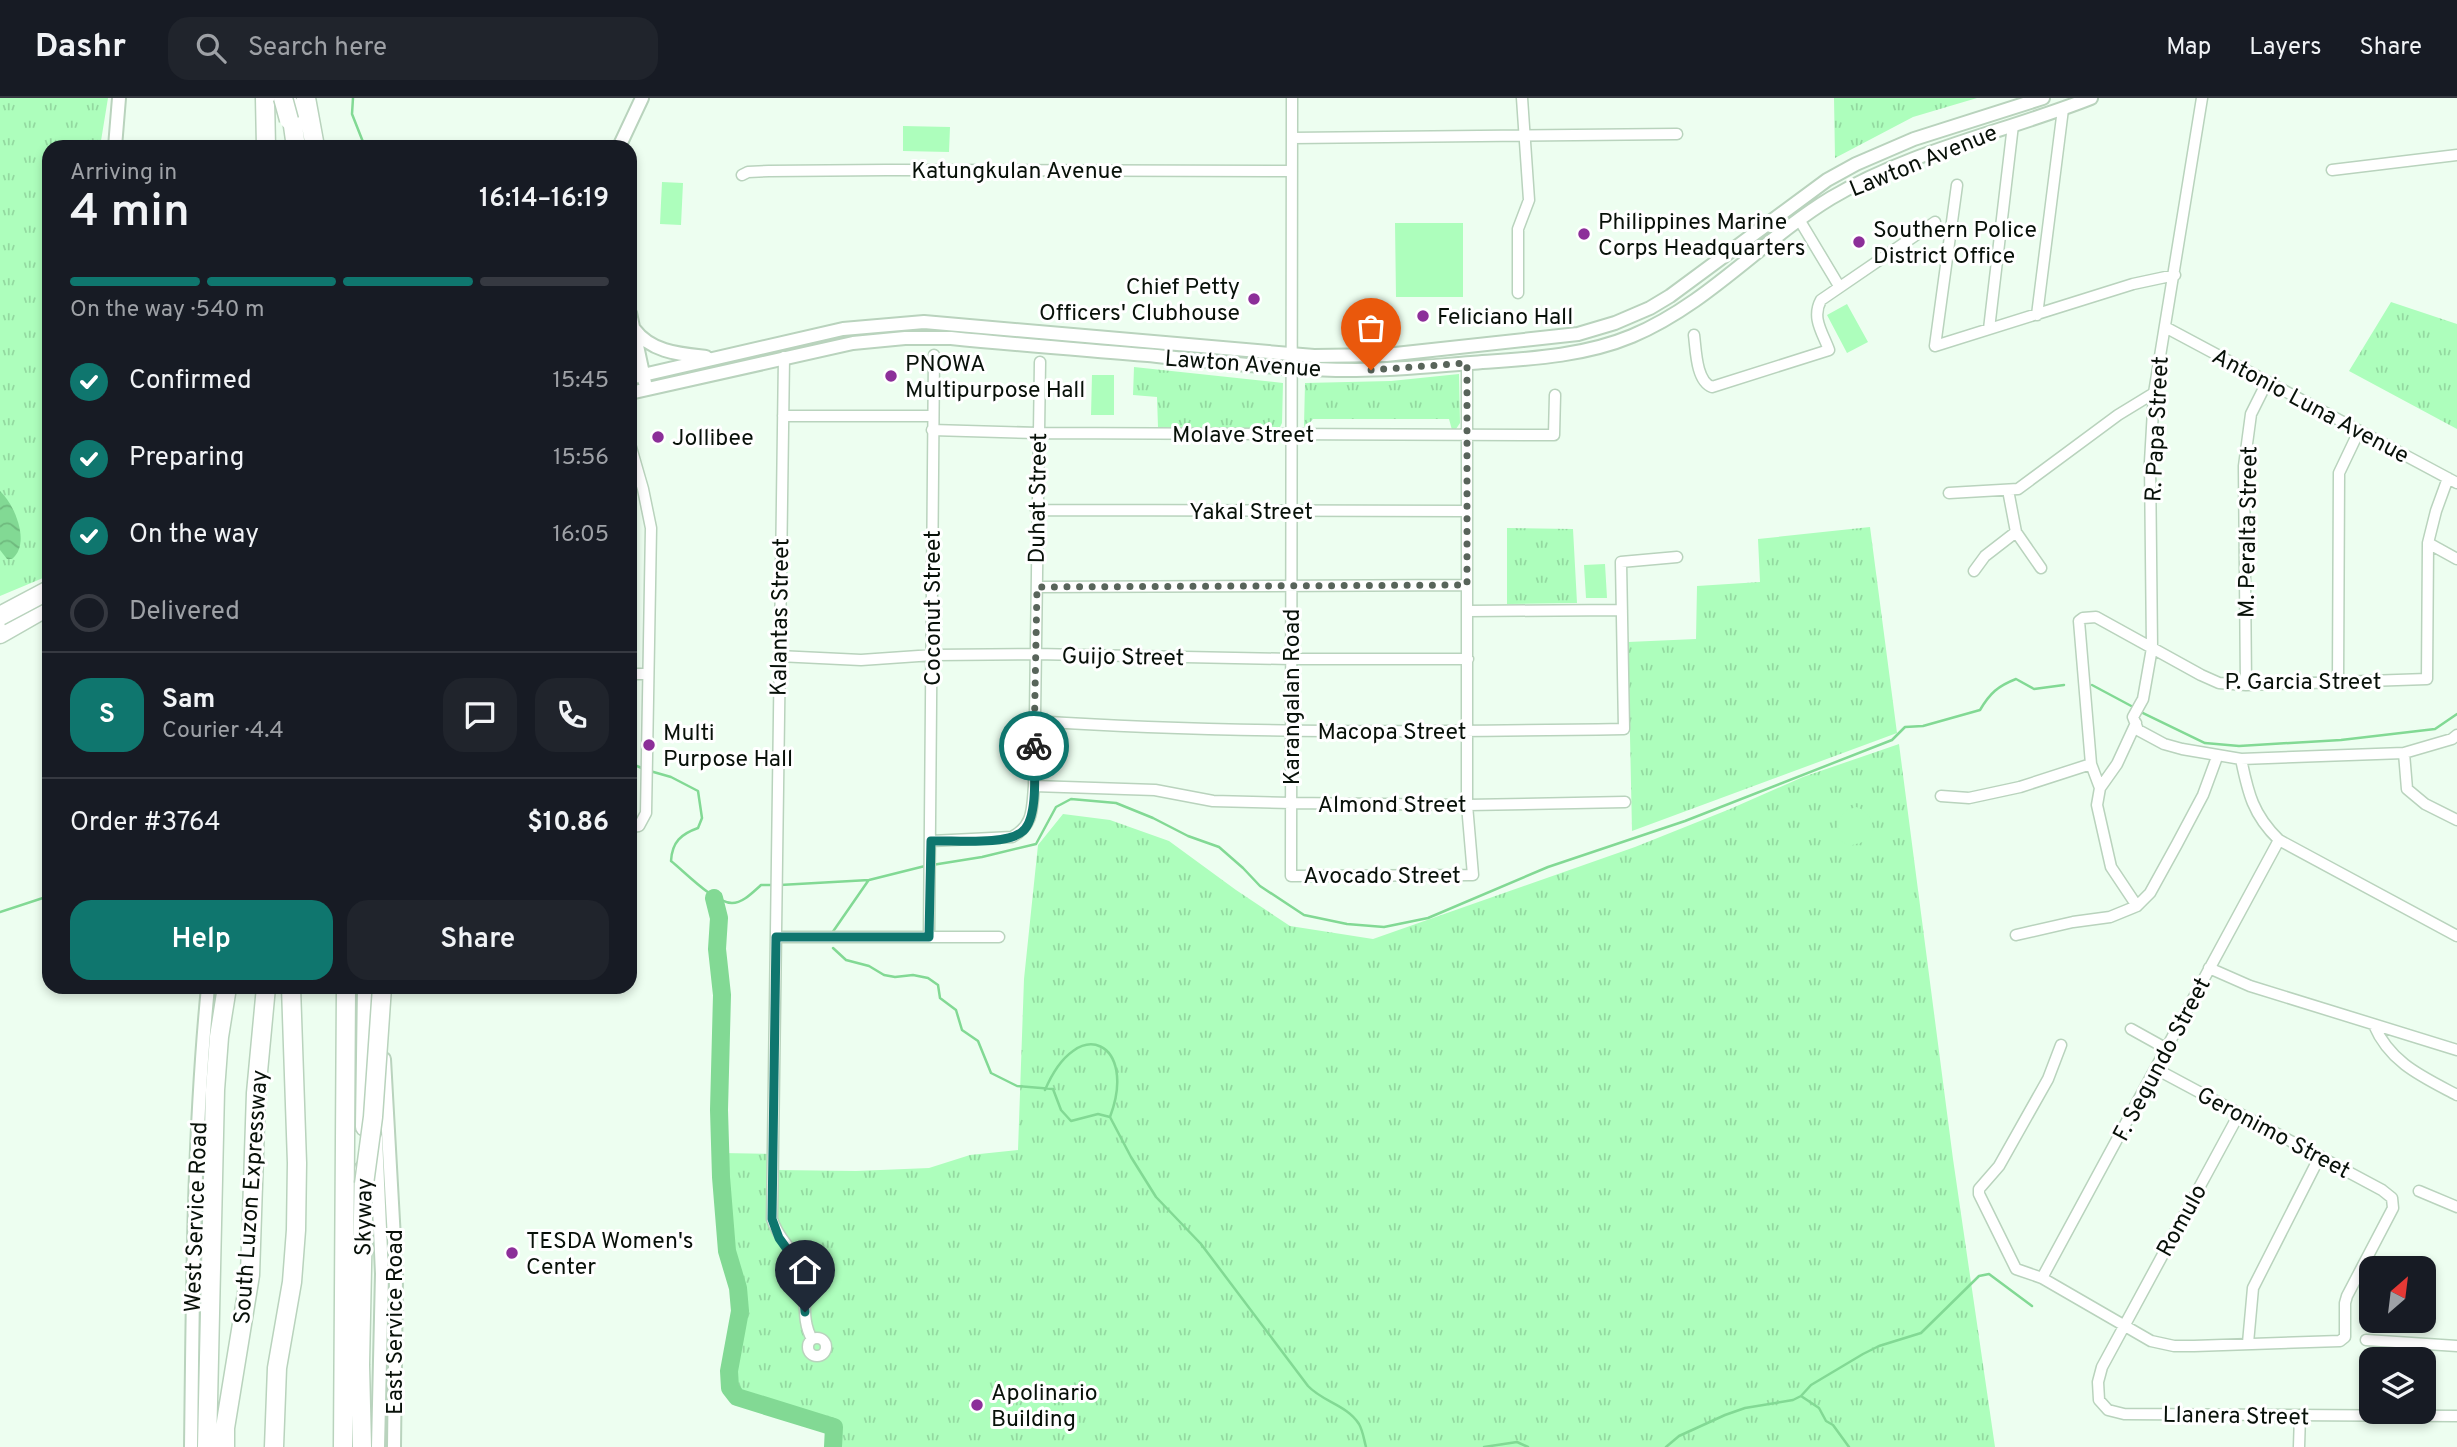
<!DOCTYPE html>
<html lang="en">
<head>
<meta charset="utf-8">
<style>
	:root { --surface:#171b24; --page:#20242c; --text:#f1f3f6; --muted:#9ea1a6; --line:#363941; --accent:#0f766e }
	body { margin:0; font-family:Overpass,sans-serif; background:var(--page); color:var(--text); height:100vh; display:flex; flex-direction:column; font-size:26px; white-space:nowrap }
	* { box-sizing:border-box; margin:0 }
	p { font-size:23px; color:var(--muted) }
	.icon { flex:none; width:38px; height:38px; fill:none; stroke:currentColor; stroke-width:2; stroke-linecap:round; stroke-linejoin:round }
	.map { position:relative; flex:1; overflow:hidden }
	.drawer { position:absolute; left:42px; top:42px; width:595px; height:854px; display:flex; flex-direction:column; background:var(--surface); border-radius:21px; box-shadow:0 4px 10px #0003 }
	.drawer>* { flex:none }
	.needle { width:46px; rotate:28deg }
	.tools { position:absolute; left:2359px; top:1158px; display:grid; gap:14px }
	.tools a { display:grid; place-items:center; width:77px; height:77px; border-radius:14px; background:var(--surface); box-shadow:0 4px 10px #0003; font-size:35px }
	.pin { position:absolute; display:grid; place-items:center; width:60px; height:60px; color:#fff; margin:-72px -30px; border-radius:50% 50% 50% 0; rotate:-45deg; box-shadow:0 0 7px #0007 }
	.pin .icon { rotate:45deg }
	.courier { position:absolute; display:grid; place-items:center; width:70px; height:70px; margin:-35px; border:5px solid #0f766e; border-radius:50%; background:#fff; color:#222; box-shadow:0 2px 9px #0007 }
	.overview em { font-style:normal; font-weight:600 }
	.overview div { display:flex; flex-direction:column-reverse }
	.overview { display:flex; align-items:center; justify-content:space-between; height:119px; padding:0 28px }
	h1 { font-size:46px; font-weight:600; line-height:52px }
	.bar { display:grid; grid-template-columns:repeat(4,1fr); gap:10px 7px; align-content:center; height:84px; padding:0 28px }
	.bar i { height:9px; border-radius:5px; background:var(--line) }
	.bar .on { background:var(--accent) }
	.bar p { grid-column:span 4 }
	.line { display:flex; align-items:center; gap:18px; padding:0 28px; border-top:2px solid var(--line) }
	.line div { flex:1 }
	.round { display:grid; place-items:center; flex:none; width:74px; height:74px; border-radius:21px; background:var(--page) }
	ol { padding:0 28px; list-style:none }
	li { display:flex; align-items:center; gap:21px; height:77px }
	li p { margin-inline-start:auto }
	li .icon { padding:7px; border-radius:50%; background:var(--accent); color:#fff; stroke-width:4 }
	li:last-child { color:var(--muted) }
	li i { width:38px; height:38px; border:4px solid var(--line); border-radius:50% }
	.cta { display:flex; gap:14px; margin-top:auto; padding:14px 28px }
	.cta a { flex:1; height:80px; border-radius:21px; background:var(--accent); color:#fff; font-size:28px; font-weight:600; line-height:80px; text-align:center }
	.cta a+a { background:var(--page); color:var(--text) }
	header { display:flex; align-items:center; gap:42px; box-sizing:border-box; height:98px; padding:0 35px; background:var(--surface); border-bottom:2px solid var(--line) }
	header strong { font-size:33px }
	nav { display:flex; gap:38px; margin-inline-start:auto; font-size:24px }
	.search { width:490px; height:63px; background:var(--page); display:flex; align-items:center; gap:18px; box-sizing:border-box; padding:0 24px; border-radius:21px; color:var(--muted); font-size:26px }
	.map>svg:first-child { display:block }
	.grass { fill:url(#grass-tufts) }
	.pitch { fill:#adfebc }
	.water { fill:url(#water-waves) }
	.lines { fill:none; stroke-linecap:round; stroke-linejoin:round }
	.stream { stroke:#82d994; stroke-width:2.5 }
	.river { stroke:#82d994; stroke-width:18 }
	.street-casing { stroke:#b9d3bd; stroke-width:13 }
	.secondary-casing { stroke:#b9d3bd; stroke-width:16 }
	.highway-casing { stroke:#b9d3bd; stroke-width:21 }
	.street { stroke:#fff; stroke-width:10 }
	.secondary { stroke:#fff; stroke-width:12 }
	.highway { stroke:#fff; stroke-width:18 }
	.highway-bridge-casing { stroke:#b9d3bd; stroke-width:21; stroke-linecap:butt }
	.highway-bridge { stroke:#fff; stroke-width:18 }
	.done { stroke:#58645a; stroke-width:7; stroke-dasharray:0 12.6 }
	.route { stroke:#0f766e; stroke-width:9 }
	.poi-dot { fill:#8c2f99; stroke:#fff; stroke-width:2.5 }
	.labels { text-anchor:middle; stroke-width:6; stroke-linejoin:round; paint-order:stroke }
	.street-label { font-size:23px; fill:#081109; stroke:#fff }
	.poi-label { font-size:23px; fill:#081109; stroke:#fff; text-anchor:start }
</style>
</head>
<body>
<header>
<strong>Dashr</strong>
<div class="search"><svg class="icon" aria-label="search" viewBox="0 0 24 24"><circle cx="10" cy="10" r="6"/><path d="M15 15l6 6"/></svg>Search here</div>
<nav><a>Map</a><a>Layers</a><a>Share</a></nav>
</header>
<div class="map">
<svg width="2457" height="1349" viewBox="0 0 2457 1349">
	<defs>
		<pattern id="grass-tufts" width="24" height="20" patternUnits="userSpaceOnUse" patternTransform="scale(1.75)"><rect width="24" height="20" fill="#adfebc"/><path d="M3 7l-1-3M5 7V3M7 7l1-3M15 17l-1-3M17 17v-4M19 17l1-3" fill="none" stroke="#93d9a0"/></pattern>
		<pattern id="water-waves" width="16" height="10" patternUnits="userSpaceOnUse" patternTransform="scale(1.75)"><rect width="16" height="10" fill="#82d994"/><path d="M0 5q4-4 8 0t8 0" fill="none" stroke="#6fb97e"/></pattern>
	</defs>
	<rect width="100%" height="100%" fill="#edfef0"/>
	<!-- grass -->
	<path class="grass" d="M0,0H108L100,49H49V473L43,480L0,498Z
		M1834,0H1977L1913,19L1835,60Z
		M2391,204L2457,226V331L2349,273Z
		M1134,269L1283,285L1282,325L1279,331L1158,329L1157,299L1133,297Z
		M1459,276L1460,325L1456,331L1452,332L1449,321H1313L1305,330L1304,327L1305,285L1391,283Z
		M1870,429L1897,635L1632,733L1628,544L1696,541L1697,488L1760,484L1758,441Z
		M1507,430L1573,431L1577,505L1507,506Z
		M1899,646L1953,1061L1995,1349H834L832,1326L746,1298L737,1286L739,1207L725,1143L722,1055L775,1056L776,1072L856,1073L929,1070L970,1057L1018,1052L1024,881L1038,747L1063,716L1110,722L1169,743L1236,792L1290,828L1373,841L1635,749L1730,711L1803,679Z"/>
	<!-- pitch -->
	<path class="pitch" d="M903,28L950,29L949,54L903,53Z
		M662,84L683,85L681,127L660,126Z
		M1395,125H1463V199H1396Z
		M1847,206L1868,244L1847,255L1827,217Z
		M1092,277H1114V317H1091Z
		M1605,466L1607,500H1586L1584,467Z
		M1856,709C1870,713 1877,728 1870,742L1849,748L1838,741V722L1847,712Z"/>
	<!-- water -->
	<path class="water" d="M0,393C15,407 31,446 12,461H7L0,452Z"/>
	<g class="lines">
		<!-- stream -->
		<path class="stream" d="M353,0L352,16L365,49
			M2092,587L2135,610
			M2141,614L2205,645L2239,648L2341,642L2435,631L2457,616
			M630,665L644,671
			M650,673L671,679L698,693L702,720L698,730C681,736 672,744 671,763C685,774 714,805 732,805C743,805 753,794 761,787H774
			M932,767L982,759L1036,746L1056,709L1071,701L1116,705L1153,720L1188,738L1219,749L1243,770L1260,788L1304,817L1347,826L1384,829L1428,820L1548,769L1685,723L1892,642L1905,629L1923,628L1980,612C1990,595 1998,588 2016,581L2034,591L2064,587
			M780,787L869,782L925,768
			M0,814L49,798
			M832,835L868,783
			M833,850L846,862L869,868L884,877L895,879L913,877L928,880L938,887L940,900L956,912L962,932L978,943L991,975L1017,988L1053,991L1061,1012L1071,1023L1098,1016L1110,1019L1131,1059L1156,1099L1201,1146L1308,1288C1323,1304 1347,1307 1359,1326C1363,1333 1364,1342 1366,1349
			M1045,992C1078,914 1138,945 1110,1019
			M1801,1298L1819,1310L1826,1323L1833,1327L1849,1349
			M1484,1349L1517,1344L1528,1349
			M1666,1349L1679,1338L1725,1317L1745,1310L1793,1302L1801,1298L1811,1287L1863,1256L1879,1248L1921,1235L1979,1178L1989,1176L2032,1208"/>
		<!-- river -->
		<path class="river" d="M714,800L719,820L717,851L722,897L719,1012L721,1079L727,1153L738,1190L740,1213L729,1273L730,1290L737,1299L834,1329L833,1349"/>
		<defs>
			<path id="street" d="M1292,0L1291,778L1473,777L1467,707V265
				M2202,0L2154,295L2150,364L2152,550L2143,601L2133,619L2138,632L2164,646L2182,651L2241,661L2404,655L2452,641L2457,637
				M1292,40L1677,36
				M2332,72L2457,57
				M742,77L748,74L769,73L887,72L1292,73
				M1957,87L1935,248L2133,186L2175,177
				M1800,123L1839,188
				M1518,195V131L1529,102L1522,0
				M2037,217L2063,11
				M2165,229L2457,385
				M1989,231L2013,27
				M1694,237C1696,252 1696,283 1712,289L1829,252C1823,235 1811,220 1821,202L1935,124
				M784,259L772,1121C778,1142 798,1155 802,1175C808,1198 800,1220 812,1241
				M783,318H932
				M932,332L1038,335L1554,337L1555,297
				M630,346L643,391L651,430L646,715L639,728L630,729
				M1949,395L2018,391L2118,317L2154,295
				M1036,412L1467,413
				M2016,434L2041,470
				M2428,445L2457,461
				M1974,473L1985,458L2016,434L2008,392
				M1037,489L1467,487
				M1468,513L1622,512
				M778,558L861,562L933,557L1035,556L1291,561H1468
				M630,576H648
				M2338,585L2339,375L2359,333
				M2246,587L2244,368L2251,316L2267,284
				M1034,623C1230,636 1427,634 1624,631L1621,464L1677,459
				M2404,655L2407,691L2425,706L2457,722
				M2241,661C2248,695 2253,717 2279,742L2457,838
				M1034,688L1155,692L1213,703L1291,705L1467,707L1625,704
				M2100,690L2117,666L2136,625
				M1941,698L1969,700L2020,689L2091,666
				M931,743L1012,739C1034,727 1032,710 1034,688L1040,264
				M2137,808L2111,769L2097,707L2100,690L2091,666L2079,523L2083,520L2096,519L2201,577L2219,585L2246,587L2427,581L2428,445L2436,413L2448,380
				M2016,837L2073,824L2110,819L2137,808L2150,795L2177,746L2203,697L2217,659
				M776,839H999
				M929,839L934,257
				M2209,870L2250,888L2457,952
				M2374,927C2390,965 2423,979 2457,997
				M2131,931L2167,951
				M2061,947L2048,981L1999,1068L1979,1091V1096L2016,1171L2042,1180L2151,1243L2174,1248H2194L2340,1243L2345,1239V1205L2347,1198L2393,1110L2392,1100L2382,1092L2156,971
				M2239,1016L2102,1269L2098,1284L2099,1302L2108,1312L2124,1316L2457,1318
				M2419,1093L2457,1109
				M2042,1180L2279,742
				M808 1249a9 9 0 1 1 18 0a9 9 0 1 1-18 0Z
				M2366,1242L2457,1248
				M2248,1245L2253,1190L2320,1058
				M2299,1349L2300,1317"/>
			<path id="secondary" d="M115,49L119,0
				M619,49L642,0
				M630,215L645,285
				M634,231C651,254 679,256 706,259
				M630,280L843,231L924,224L1314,258L1386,257L1578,236L1615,225L1650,210L1670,198L1827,82L1856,66L1914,41L2043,0
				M630,295L853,245L905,240H951C1020,247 1088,252 1157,258C1223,265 1290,272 1356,272C1395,272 1433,268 1471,265C1525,261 1582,259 1632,238C1708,206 1762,142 1831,100C1912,52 2005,34 2091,0
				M384,961L396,1177L394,1349
				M376,1040L382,1176L378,1349
				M191,1349C193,1195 193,1042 208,889"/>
			<path id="highway" d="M265,0L266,49
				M306,0L315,49
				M290,7L296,49
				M0,536L49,508
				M365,1029L367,889
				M207,1349L215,992L219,939L227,889
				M225,1349V1330L250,1177L256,995L266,889
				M274,1349L277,1270L292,1184L296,1132L297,1065L291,889
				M343,1349L346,889
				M362,1349L360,1267L364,1071"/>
		</defs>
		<!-- street casing -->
		<use href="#street" class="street-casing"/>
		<!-- secondary casing -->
		<use href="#secondary" class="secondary-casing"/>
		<!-- highway casing -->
		<use href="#highway" class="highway-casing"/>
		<!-- street -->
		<use href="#street" class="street"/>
		<!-- secondary -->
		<use href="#secondary" class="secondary"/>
		<!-- highway -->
		<use href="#highway" class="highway"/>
		<defs>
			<path id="highway-bridge" d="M283,0L289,22
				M0,518L49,492
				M364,1086L373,1019L382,889"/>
		</defs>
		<!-- highway-bridge casing -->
		<use href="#highway-bridge" class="highway-bridge-casing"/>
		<!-- highway-bridge -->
		<use href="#highway-bridge" class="highway-bridge"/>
	</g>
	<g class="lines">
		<!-- done -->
		<path class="done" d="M1034,648L1037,489L1467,487V265L1371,272"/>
		<!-- route -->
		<path class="route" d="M805,1214L802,1172L779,1140L772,1121L776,839H929L931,743C953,742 1007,748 1023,733C1039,719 1034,669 1034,648"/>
	</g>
	<!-- markers -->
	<g class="poi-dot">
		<circle cx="1584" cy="136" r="7"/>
		<circle cx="1859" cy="144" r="7"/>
		<circle cx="1254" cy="201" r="7"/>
		<circle cx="1423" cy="218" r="7"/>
		<circle cx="891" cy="278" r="7"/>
		<circle cx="658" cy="339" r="7"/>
		<circle cx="649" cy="647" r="7"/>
		<circle cx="512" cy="1155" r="7"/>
		<circle cx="977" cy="1307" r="7"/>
	</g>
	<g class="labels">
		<!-- street labels -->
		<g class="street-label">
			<text transform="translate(1923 62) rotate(-22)" y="8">Lawton Avenue</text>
			<text x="1017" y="80">Katungkulan Avenue</text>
			<text transform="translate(1243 265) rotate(4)" y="8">Lawton Avenue</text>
			<text transform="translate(2311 307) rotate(28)" y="8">Antonio Luna Avenue</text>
			<text transform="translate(2156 331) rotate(-87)" y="8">R. Papa Street</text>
			<text x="1243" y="344">Molave Street</text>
			<text transform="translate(1037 400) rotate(-89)" y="8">Duhat Street</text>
			<text x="1251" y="421">Yakal Street</text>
			<text transform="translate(2247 434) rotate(-89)" y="8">M. Peralta Street</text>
			<text transform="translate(932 510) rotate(-90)" y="8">Coconut Street</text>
			<text transform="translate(779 519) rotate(-89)" y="8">Kalantas Street</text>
			<text transform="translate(1123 558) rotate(1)" y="8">Guijo Street</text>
			<text x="2303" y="591">P. Garcia Street</text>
			<text transform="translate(1291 599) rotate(-90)" y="8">Karangalan Road</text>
			<text x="1392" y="641">Macopa Street</text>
			<text x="1392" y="714">Almond Street</text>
			<text x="1382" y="785">Avocado Street</text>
			<text transform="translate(2161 961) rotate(-62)" y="8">F. Segundo Street</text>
			<text transform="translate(2274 1034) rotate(28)" y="8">Geronimo Street</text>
			<text transform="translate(250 1099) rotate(-86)" y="8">South Luzon Expressway</text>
			<text transform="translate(195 1119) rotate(-88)" y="8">West Service Road</text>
			<text transform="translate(363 1119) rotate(-89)" y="8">Skyway</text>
			<text transform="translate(2181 1122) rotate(-61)" y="8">Romulo</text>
			<text transform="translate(394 1224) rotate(-90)" y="8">East Service Road</text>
			<text transform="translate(2236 1317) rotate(1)" y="8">Llanera Street</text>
		</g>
		<!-- poi labels -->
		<g class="poi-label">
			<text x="1598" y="131">Philippines Marine<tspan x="1598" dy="26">Corps Headquarters</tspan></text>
			<text x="1873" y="139">Southern Police<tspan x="1873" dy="26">District Office</tspan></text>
			<text x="1240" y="196" text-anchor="end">Chief Petty<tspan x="1240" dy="26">Officers' Clubhouse</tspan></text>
			<text x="1437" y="226">Feliciano Hall</text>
			<text x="905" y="273">PNOWA<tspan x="905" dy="26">Multipurpose Hall</tspan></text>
			<text x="672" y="347">Jollibee</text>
			<text x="663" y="642">Multi<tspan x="663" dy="26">Purpose Hall</tspan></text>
			<text x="526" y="1150">TESDA Women's<tspan x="526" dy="26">Center</tspan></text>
			<text x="991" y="1302">Apolinario<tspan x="991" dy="26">Building</tspan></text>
		</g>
	</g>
</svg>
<div class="tools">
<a><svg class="needle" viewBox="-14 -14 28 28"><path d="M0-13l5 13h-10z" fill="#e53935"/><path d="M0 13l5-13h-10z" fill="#9ea1a6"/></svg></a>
<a><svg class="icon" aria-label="layers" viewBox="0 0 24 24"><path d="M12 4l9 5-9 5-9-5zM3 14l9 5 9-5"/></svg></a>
</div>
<div class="pin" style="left:1371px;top:272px;background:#ea580c"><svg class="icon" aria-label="bag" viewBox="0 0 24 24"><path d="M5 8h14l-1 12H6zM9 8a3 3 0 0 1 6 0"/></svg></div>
<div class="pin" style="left:805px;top:1214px;background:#1f2937"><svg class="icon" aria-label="home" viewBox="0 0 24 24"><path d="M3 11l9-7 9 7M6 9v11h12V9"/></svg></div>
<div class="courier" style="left:1034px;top:648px"><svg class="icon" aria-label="bike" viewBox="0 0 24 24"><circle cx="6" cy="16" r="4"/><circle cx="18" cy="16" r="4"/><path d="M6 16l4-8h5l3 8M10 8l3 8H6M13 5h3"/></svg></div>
<section class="drawer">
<div class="overview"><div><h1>4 min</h1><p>Arriving in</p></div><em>16:14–16:19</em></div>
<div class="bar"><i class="on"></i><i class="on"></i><i class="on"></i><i></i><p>On the way · 540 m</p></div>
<ol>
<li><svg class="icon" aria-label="check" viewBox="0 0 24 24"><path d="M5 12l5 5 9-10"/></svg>Confirmed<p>15:45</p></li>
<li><svg class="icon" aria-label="check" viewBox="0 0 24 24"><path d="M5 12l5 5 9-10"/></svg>Preparing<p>15:56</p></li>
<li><svg class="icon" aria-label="check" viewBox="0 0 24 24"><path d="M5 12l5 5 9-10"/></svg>On the way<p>16:05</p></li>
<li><i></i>Delivered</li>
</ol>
<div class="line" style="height:126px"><b class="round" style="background:var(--accent);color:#fff">S</b><div><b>Sam</b><p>Courier · 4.4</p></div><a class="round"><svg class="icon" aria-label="chat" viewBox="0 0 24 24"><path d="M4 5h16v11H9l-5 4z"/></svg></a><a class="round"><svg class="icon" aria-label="phone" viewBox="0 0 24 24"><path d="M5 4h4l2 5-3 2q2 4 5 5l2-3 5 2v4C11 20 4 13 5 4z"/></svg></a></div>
<div class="line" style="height:91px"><div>Order #3764</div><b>$10.86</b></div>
<div class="cta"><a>Help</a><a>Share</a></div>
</section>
</div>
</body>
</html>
